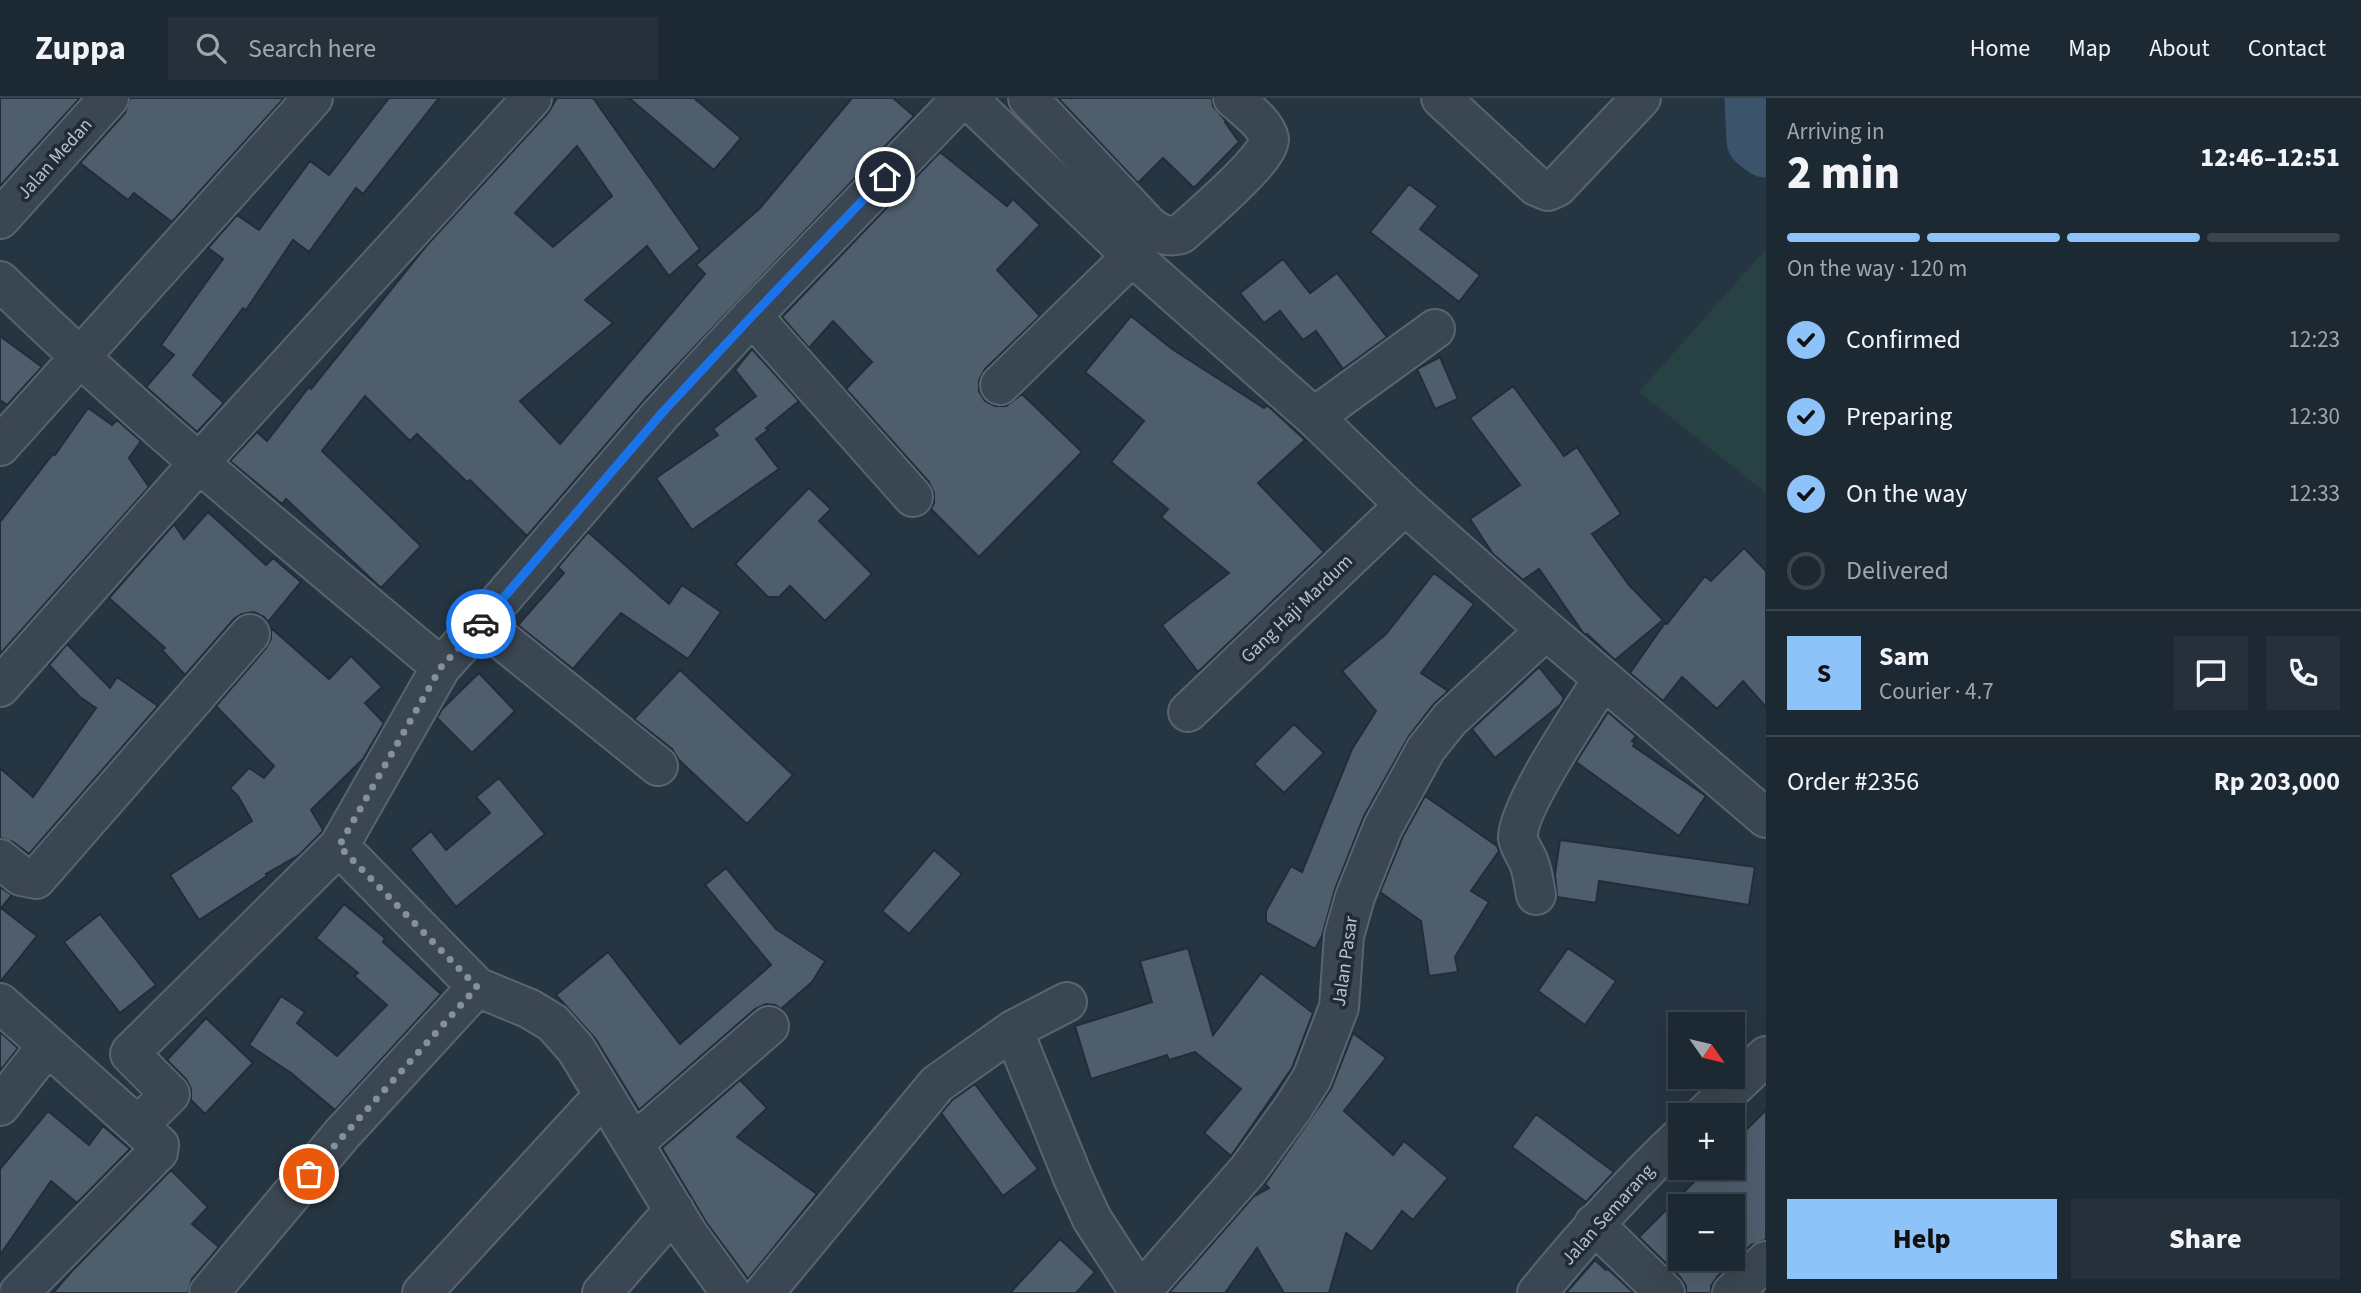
<!DOCTYPE html>
<html lang="en">
<head>
<meta charset="utf-8">
<style>
	:root { --surface:#1c2832; --page:#25303a; --text:#f1f3f6; --muted:#a0a6ac; --line:#3a444d; --accent:#8ec3fa }
	body { margin:0; font-family:"Source Sans 3",sans-serif; background:var(--page); color:var(--text); height:100vh; display:flex; flex-direction:column; font-size:26px; white-space:nowrap }
	* { box-sizing:border-box; margin:0 }
	p { font-size:23px; color:var(--muted) }
	.icon { flex:none; width:38px; height:38px; fill:none; stroke:currentColor; stroke-width:2; stroke-linecap:round; stroke-linejoin:round }
	.map { position:relative; flex:1; overflow:hidden }
	.panel { display:flex; flex-direction:column; background:var(--surface); width:595px }
	.panel>* { flex:none }
	.needle { width:46px; rotate:124deg }
	.fabs { position:absolute; left:1668px; top:914px; display:grid; gap:14px }
	.fabs a { display:grid; place-items:center; width:77px; height:77px; border-radius:0px; background:var(--surface); box-shadow:0 7px 28px #0002,0 0 0 2px var(--line); font-size:35px }
	.pin { position:absolute; display:grid; place-items:center; width:60px; height:60px; color:#fff; margin:-30px; border:4px solid #fff; border-radius:50%; box-shadow:0 2px 7px #0007 }
	.courier { position:absolute; display:grid; place-items:center; width:70px; height:70px; margin:-35px; border:5px solid #1a73e8; border-radius:50%; background:#fff; color:#222; box-shadow:0 2px 9px #0007 }
	.head em { font-style:normal; font-weight:800 }
	.head div { display:flex; flex-direction:column-reverse }
	.head { display:flex; align-items:center; justify-content:space-between; height:119px; padding:0 21px }
	h1 { font-size:46px; font-weight:800; line-height:52px }
	.bar { display:grid; grid-template-columns:repeat(4,1fr); gap:10px 7px; align-content:center; height:84px; padding:0 21px }
	.bar i { height:9px; border-radius:5px; background:var(--line) }
	.bar .current { background:var(--accent) }
	.bar p { grid-column:span 4 }
	.line { display:flex; align-items:center; gap:18px; padding:0 21px; border-top:2px solid var(--line) }
	.line div { flex:1 }
	.round { display:grid; place-items:center; flex:none; width:74px; height:74px; border-radius:0px; background:var(--page) }
	ol { padding:0 21px; list-style:none }
	li { display:flex; align-items:center; gap:21px; height:77px }
	li p { margin-inline-start:auto }
	li .icon { padding:7px; border-radius:50%; background:var(--accent); color:#111; stroke-width:4 }
	li:last-child { color:var(--muted) }
	li i { width:38px; height:38px; border:4px solid var(--line); border-radius:50% }
	.button { display:flex; gap:14px; margin-top:auto; padding:14px 21px }
	.button a { flex:1; height:80px; border-radius:0px; background:var(--accent); color:#111; font-size:28px; font-weight:800; line-height:80px; text-align:center }
	.button a+a { background:var(--page); color:var(--text) }
	header { display:flex; align-items:center; gap:42px; box-sizing:border-box; height:98px; padding:0 35px; background:var(--surface); border-bottom:2px solid var(--line) }
	header strong { font-size:33px }
	nav { display:flex; gap:38px; margin-inline-start:auto; font-size:24px }
	.search { width:490px; height:63px; background:var(--page); display:flex; align-items:center; gap:18px; box-sizing:border-box; padding:0 24px; border-radius:0px; color:var(--muted); font-size:26px }
	main { display:flex; flex:1; min-height:0 }
	.map>svg:first-child { display:block }
	.green { fill:#284243 }
	.lines { fill:none; stroke-linecap:round; stroke-linejoin:round }
	.river { stroke:#3b546b; stroke-width:61 }
	.building { fill:#4f5e6d; stroke:#212d39; stroke-width:2; fill-rule:evenodd }
	.minor-casing { stroke:#58646f; stroke-width:42 }
	.minor { stroke:#3a4651; stroke-width:38 }
	.done { stroke:#84909b; stroke-width:7; stroke-dasharray:0 12.6 }
	.route { stroke:#1a73e8; stroke-width:9 }
	.labels { text-anchor:middle; stroke-width:7; stroke-linejoin:round; paint-order:stroke }
	.street-label { font-size:19px; fill:#b7c1cb; stroke:#1f2b37 }
</style>
</head>
<body>
<header>
<strong>Zuppa</strong>
<div class="search"><svg class="icon" aria-label="search" viewBox="0 0 24 24"><circle cx="10" cy="10" r="6"/><path d="M15 15l6 6"/></svg>Search here</div>
<nav><a>Home</a><a>Map</a><a>About</a><a>Contact</a></nav>
</header>
<main>
<div class="map">
<svg width="1766" height="1195" viewBox="0 0 1766 1195">
	<rect width="100%" height="100%" fill="#263542"/>
	<!-- green -->
	<path class="green" d="M1766,151V395L1639,294Z"/>
	<g class="lines">
		<!-- river -->
		<path class="river" d="M1755,0L1757,42L1766,49"/>
	</g>
	<!-- building -->
	<path class="building" d="M0,0H80L0,88Z
		M130,0H284L172,124L134,95L128,102L80,65L125,15Z
		M389,0H439L363,96L356,90L309,154L293,142L246,212L243,210L193,277L224,305L197,334L146,289L174,257L161,247L223,161L208,150L237,117L259,132L310,63L329,77Z
		M557,0H593L700,151L669,178L647,148L585,202L613,225L520,303L560,346L705,176L696,167L760,110L852,0H893L914,18L646,300L527,438L470,382L467,384L417,336L410,343L365,298L322,353L421,448L381,490L286,401L282,406L230,363L257,334L267,343L309,289L311,291L427,147L548,15ZM577,48L612,98L553,149L515,115Z
		M629,0H694L741,40L714,72Z
		M1058,0H1212L1213,8L1226,23L1225,24L1239,44L1194,90L1163,60L1138,85Z
		M940,54L1007,108L1013,101L1040,127L997,172L1040,218L985,271L979,282V293L985,303L995,308H1006L1022,296L1082,354L979,459L931,411L934,405V395L929,384L846,291L872,264L833,223L809,250L782,219Z
		M1409,86L1438,108L1420,131L1480,177L1459,204L1370,134Z
		M1283,161L1310,195L1337,175L1387,239L1343,271L1316,233L1303,242L1280,213L1264,225L1240,195Z
		M1131,218L1172,251L1264,310L1267,307L1305,342L1258,385L1324,454L1198,574L1162,527L1229,475L1161,419L1168,411L1111,364L1144,323L1085,274Z
		M0,238L42,269L7,307L0,302Z
		M752,251L799,303L766,330L768,332L756,341L779,371L692,432L656,380L718,337L713,331L756,298L735,272Z
		M1440,259L1458,301L1435,311L1417,271Z
		M1513,288L1564,358L1577,349L1621,416L1592,436L1629,487L1663,522L1615,562L1587,536H1584L1539,471L1523,482L1493,456L1470,421L1520,387L1470,320Z
		M88,310L112,327L117,322L141,343L129,360L149,389L0,556V424L53,356L55,357Z
		M809,390L831,411L819,423L872,476L825,523L790,488L779,499H768L735,466Z
		M208,414L266,467L273,460L301,484L268,524L264,519L254,514L242,516L234,521L185,577L162,552L165,550L109,500L174,426L184,441Z
		M588,434L669,506L682,487L721,514L688,561L621,515L573,571L518,527L564,475L558,469Z
		M1744,450L1766,473V609L1743,583L1717,611L1682,579L1663,603L1630,575L1665,525L1667,526L1705,478L1711,483Z
		M1434,475L1474,506L1421,575L1448,593L1433,607L1409,638L1364,718L1335,791L1322,838L1315,851L1266,824V813L1291,768L1302,774L1352,651L1376,613L1342,573L1386,536Z
		M271,530L329,581L351,558L382,589L365,605L384,625L363,661L311,712L323,732L321,735L299,757L266,776L267,778L199,822L170,777L252,723L238,698L230,690L249,670L264,680L274,668L216,608L266,550L271,541Z
		M67,546L110,590L117,579L158,608L29,756L13,744L0,740V670L33,699L96,610L80,599L49,567Z
		M1539,569L1564,600L1560,607L1495,660L1472,631Z
		M680,572L793,677L747,726L679,662L672,651L634,621Z
		M479,575L515,613L472,655L437,620L442,611Z
		M1608,614L1636,638L1632,643L1635,645L1633,648L1706,698L1679,738L1576,664Z
		M1294,626L1324,655L1284,695L1254,666Z
		M499,680L545,736L456,809L410,751L431,733L446,752L490,715L476,699Z
		M1425,698L1497,748L1499,753L1471,793L1489,804L1455,859L1458,874L1429,878L1421,823L1380,794L1403,738Z
		M1560,742L1755,769L1749,807L1599,783L1596,805L1557,799L1555,776Z
		M934,752L962,776L909,836L882,813Z
		M726,770L776,831L825,863L812,884L781,911L775,907L766,906L755,911L639,1012L595,940L556,897L608,854L680,946L771,867L705,787Z
		M0,789L12,797L1,810L37,838L0,884Z
		M344,806L385,840L383,844L441,896L335,1012L291,975L249,947L281,898L305,914L297,925L337,958L387,907L354,878L358,875L316,840Z
		M100,816L156,887L120,915L64,844Z
		M1188,850L1213,937L1261,875L1313,915L1292,970L1231,1058L1204,1035L1241,991L1195,954L1169,962L1167,957L1091,981L1075,928L1152,904L1140,863Z
		M1568,850L1616,883L1585,927L1538,893Z
		M206,920L253,965L205,1016L191,1002V991L186,981L167,962Z
		M0,934L18,950L0,973Z
		M1353,935L1386,960L1344,1013L1393,1057L1404,1043L1448,1080L1413,1122L1402,1113L1372,1154L1346,1135L1329,1195H1284L1257,1150L1225,1195H1169L1253,1099L1269,1090L1265,1086L1331,991Z
		M740,982L767,1010L737,1039L817,1096L748,1181L706,1124L662,1050Z
		M975,986L1038,1071L1003,1098L941,1015L952,1002Z
		M1766,1012V1142L1751,1147L1717,1179L1711,1188V1195H1686V1188L1680,1179L1639,1139L1709,1069H1732V1046ZM1680,1108H1732V1160H1680Z
		M48,1013L89,1047L103,1028L130,1051L77,1105L51,1083L0,1157V1071Z
		M1536,1016L1614,1074L1586,1104L1512,1049Z
		M171,1072L208,1109L192,1126L219,1149L192,1181L188,1195H53L71,1174Z
		M1060,1141L1095,1174L1076,1195H1010Z
		M1595,1162L1606,1172L1608,1171L1634,1195H1566Z"/>
	<g class="lines">
		<defs>
			<path id="minor" d="M967,0L1132,158L1314,319L1405,407L1546,532L1766,720
				M1028,0L1149,128C1160,136 1168,140 1181,136C1197,121 1271,59 1269,41C1266,25 1244,10 1233,0
				M1441,0L1536,88L1548,93L1557,89L1641,0
				M0,121L109,0
				M0,183C140,320 291,443 441,569
				M752,218L913,399
				M1000,287L1132,158
				M1314,319L1435,231
				M0,348L313,0
				M481,525L658,668
				M0,589L198,366L532,0
				M1188,614L1405,407
				M0,761L21,778L36,781L250,536
				M1536,797C1534,787 1533,775 1529,765C1526,757 1519,748 1518,740C1516,711 1585,609 1603,581
				M0,905L159,1047L158,1054L19,1195
				M1013,932L1074,1082L1092,1121L1140,1195
				M0,1008L47,948
				M1704,1017L1766,958
				M138,1028L170,996L130,956L131,954L339,748
				M634,1045L769,928
				M1594,1126L1665,1195
				M209,1195L342,1036L477,889
				M422,1195L603,998
				M602,1195L674,1112
				M731,1195L688,1136L576,951L553,925L530,911L477,889L339,748L441,569L481,525L662,315L752,218L962,0
				M764,1195L937,986L1013,932L1067,904
				M1140,1195L1248,1072L1293,1010L1312,980L1339,909L1344,838L1355,799L1383,729L1426,651L1450,621L1546,532
				M1537,1195C1582,1140 1628,1088 1680,1039
				M1732,1195L1766,1163"/>
		</defs>
		<!-- minor casing -->
		<use href="#minor" class="minor-casing"/>
		<!-- minor -->
		<use href="#minor" class="minor"/>
	</g>
	<g class="lines">
		<!-- done -->
		<path class="done" d="M309,1076L477,889L339,748L441,569L481,526"/>
		<!-- route -->
		<path class="route" d="M481,526L662,315L752,218L885,79"/>
	</g>
	<g class="labels">
		<!-- street labels -->
		<g class="street-label">
			<text transform="translate(54 60) rotate(-48)" y="7">Jalan Medan</text>
			<text transform="translate(1296 510) rotate(-44)" y="7">Gang Haji Mardum</text>
			<text transform="translate(1344 863) rotate(-82)" y="7">Jalan Pasar</text>
			<text transform="translate(1607 1116) rotate(-48)" y="7">Jalan Semarang</text>
		</g>
	</g>
</svg>
<div class="fabs">
<a><svg class="needle" viewBox="-14 -14 28 28"><path d="M0-13l5 13h-10z" fill="#e53935"/><path d="M0 13l5-13h-10z" fill="#a0a6ac"/></svg></a>
<a>+</a>
<a>−</a>
</div>
<div class="pin" style="left:309px;top:1076px;background:#ea580c"><svg class="icon" aria-label="bag" viewBox="0 0 24 24"><path d="M5 8h14l-1 12H6zM9 8a3 3 0 0 1 6 0"/></svg></div>
<div class="pin" style="left:885px;top:79px;background:#1f2937"><svg class="icon" aria-label="home" viewBox="0 0 24 24"><path d="M3 11l9-7 9 7M6 9v11h12V9"/></svg></div>
<div class="courier" style="left:481px;top:526px"><svg class="icon" aria-label="car" viewBox="0 0 24 24"><path d="M5 17H2v-5l4-1 3-4h7l3 4 3 1v5h-3M9 17h6M6 11h13"/><circle cx="7" cy="17" r="2"/><circle cx="17" cy="17" r="2"/></svg></div>
</div>
<section class="panel">
<div class="head"><div><h1>2 min</h1><p>Arriving in</p></div><em>12:46–12:51</em></div>
<div class="bar"><i class="current"></i><i class="current"></i><i class="current"></i><i></i><p>On the way · 120 m</p></div>
<ol>
<li><svg class="icon" aria-label="check" viewBox="0 0 24 24"><path d="M5 12l5 5 9-10"/></svg>Confirmed<p>12:23</p></li>
<li><svg class="icon" aria-label="check" viewBox="0 0 24 24"><path d="M5 12l5 5 9-10"/></svg>Preparing<p>12:30</p></li>
<li><svg class="icon" aria-label="check" viewBox="0 0 24 24"><path d="M5 12l5 5 9-10"/></svg>On the way<p>12:33</p></li>
<li><i></i>Delivered</li>
</ol>
<div class="line" style="height:126px"><b class="round" style="background:var(--accent);color:#111">S</b><div><b>Sam</b><p>Courier · 4.7</p></div><a class="round"><svg class="icon" aria-label="chat" viewBox="0 0 24 24"><path d="M4 5h16v11H9l-5 4z"/></svg></a><a class="round"><svg class="icon" aria-label="phone" viewBox="0 0 24 24"><path d="M5 4h4l2 5-3 2q2 4 5 5l2-3 5 2v4C11 20 4 13 5 4z"/></svg></a></div>
<div class="line" style="height:91px"><div>Order #2356</div><b>Rp 203,000</b></div>
<div class="button"><a>Help</a><a>Share</a></div>
</section>
</main>
</body>
</html>
